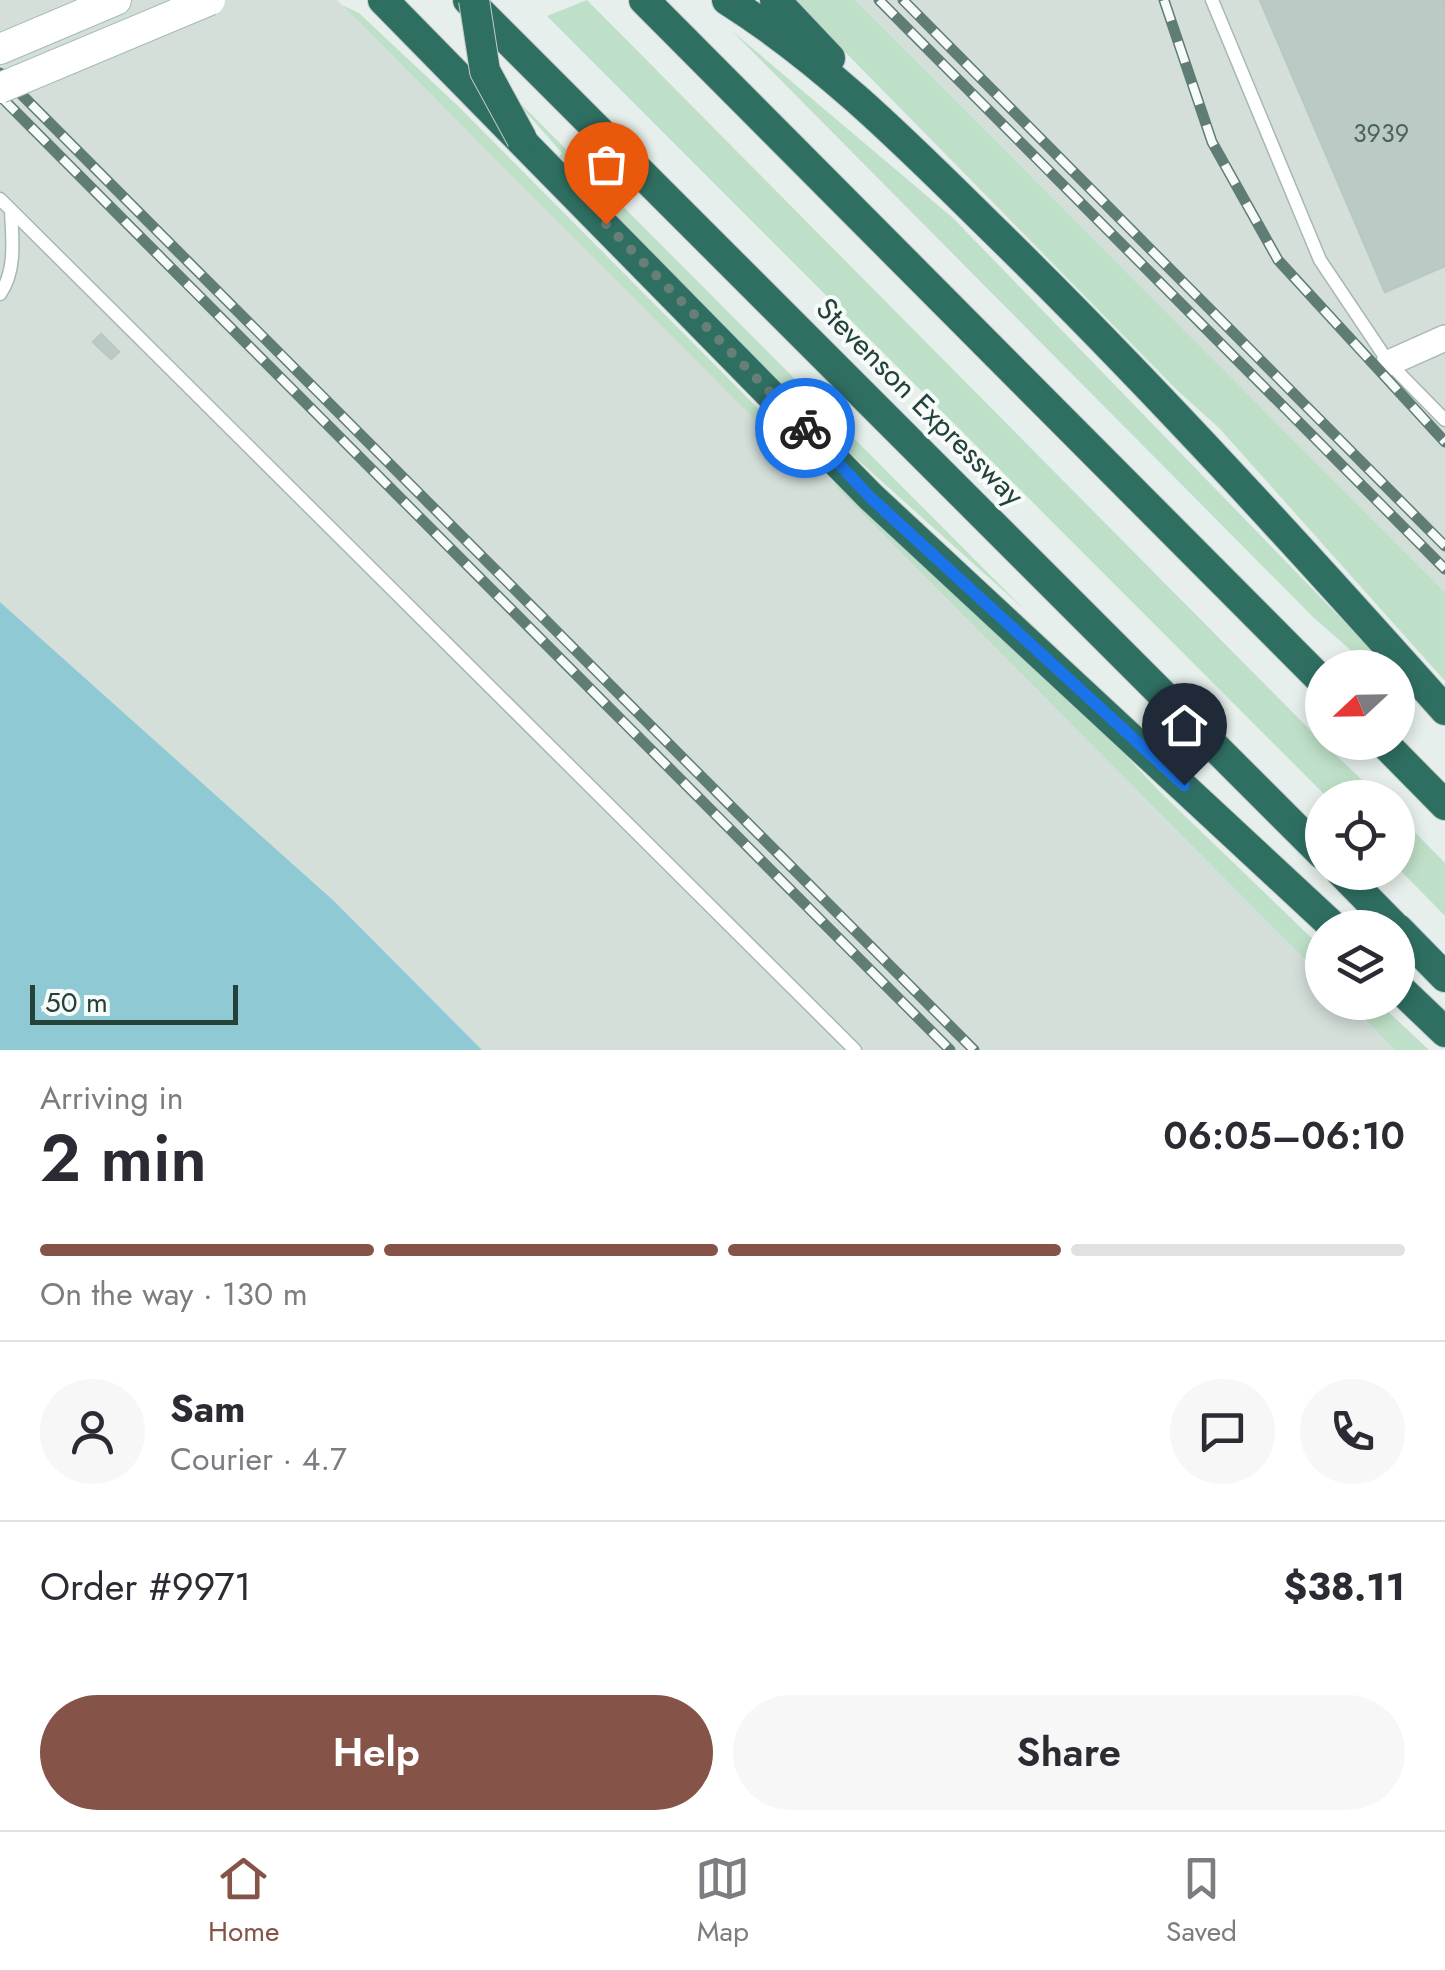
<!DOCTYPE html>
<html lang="en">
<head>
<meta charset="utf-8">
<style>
	:root { --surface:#fff; --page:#f7f7f7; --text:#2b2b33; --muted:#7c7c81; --line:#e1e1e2; --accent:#855347 }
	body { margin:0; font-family:Jost,sans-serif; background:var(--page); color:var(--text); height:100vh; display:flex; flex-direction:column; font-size:38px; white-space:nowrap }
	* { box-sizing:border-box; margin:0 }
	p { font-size:32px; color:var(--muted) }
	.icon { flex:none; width:55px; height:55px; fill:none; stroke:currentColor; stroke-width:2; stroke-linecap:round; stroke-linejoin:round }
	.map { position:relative; height:1050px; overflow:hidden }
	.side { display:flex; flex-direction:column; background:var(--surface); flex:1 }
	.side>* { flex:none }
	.needle { width:65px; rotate:248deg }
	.tools { position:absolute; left:1305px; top:650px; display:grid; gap:20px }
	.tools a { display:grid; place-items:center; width:110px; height:110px; border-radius:50%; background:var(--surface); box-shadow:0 5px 15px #0003; font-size:50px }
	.scale { position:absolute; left:30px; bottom:25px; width:208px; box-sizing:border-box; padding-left:10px; border:5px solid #24423a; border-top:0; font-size:28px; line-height:35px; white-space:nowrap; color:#24423a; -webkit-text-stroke:8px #f7fbf9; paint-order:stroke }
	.pin { position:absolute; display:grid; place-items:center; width:85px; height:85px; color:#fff; margin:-102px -42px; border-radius:50% 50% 50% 0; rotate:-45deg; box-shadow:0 0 10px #0007 }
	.pin .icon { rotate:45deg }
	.courier { position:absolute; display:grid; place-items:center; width:100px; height:100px; margin:-50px; border:8px solid #1a73e8; border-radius:50%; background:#fff; color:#222; box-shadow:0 2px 12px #0007 }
	.overview em { font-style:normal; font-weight:600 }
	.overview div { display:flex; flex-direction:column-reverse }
	.overview { display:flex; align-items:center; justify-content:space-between; height:170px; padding:0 40px }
	h1 { font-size:65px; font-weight:600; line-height:75px }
	.bar { display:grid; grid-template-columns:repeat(4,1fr); gap:15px 10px; align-content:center; height:120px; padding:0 40px }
	.bar i { height:12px; border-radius:8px; background:var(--line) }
	.bar .on { background:var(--accent) }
	.bar p { grid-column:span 4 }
	.line { display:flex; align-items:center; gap:25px; padding:0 40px; border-top:2px solid var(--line) }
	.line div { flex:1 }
	.round { display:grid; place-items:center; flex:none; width:105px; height:105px; border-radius:52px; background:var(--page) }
	.button { display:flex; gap:20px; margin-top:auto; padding:20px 40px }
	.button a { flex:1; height:115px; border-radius:60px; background:var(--accent); color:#fff; font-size:40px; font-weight:600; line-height:115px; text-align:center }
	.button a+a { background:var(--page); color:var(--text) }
	.dock { display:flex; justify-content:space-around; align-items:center; height:140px; border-top:2px solid var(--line); background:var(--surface); font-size:28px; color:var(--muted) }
	.dock a { display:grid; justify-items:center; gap:5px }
	.dock .on { color:var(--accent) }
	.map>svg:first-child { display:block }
	.built { fill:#d4dfda }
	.green { fill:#bfe0c8 }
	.water { fill:#8ec9d4 }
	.building { fill:#bbcac4; stroke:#b8c9c2; stroke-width:2.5 }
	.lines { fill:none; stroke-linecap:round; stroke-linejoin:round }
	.service-casing { stroke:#a8b8b2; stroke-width:15 }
	.minor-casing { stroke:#a8b8b2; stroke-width:28 }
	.secondary-casing { stroke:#a4bbb3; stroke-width:32 }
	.motorway-casing { stroke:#c2cac8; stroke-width:32 }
	.service { stroke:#fff; stroke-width:12 }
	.minor { stroke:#fff; stroke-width:25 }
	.secondary { stroke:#fff; stroke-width:30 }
	.motorway { stroke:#2f6f62; stroke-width:30 }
	.rail-casing { stroke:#5f7d75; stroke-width:11 }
	.rail { stroke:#f7fbf9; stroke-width:8; stroke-dasharray:22; stroke-linecap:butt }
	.secondary-bridge-casing { stroke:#a4bbb3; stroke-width:32; stroke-linecap:butt }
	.motorway-bridge-casing { stroke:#c2cac8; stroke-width:32; stroke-linecap:butt }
	.secondary-bridge { stroke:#fff; stroke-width:30 }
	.motorway-bridge { stroke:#2f6f62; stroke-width:30 }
	.done { stroke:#687f78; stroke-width:10; stroke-dasharray:0 18 }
	.route { stroke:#1a73e8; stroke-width:12 }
	.labels { text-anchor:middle; stroke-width:8; stroke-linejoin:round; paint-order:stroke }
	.number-label { font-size:25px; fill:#4a645c }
	.street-label { font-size:30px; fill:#24423a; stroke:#f7fbf9 }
</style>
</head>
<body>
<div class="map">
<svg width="1445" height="1050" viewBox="0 0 1445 1050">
	<rect width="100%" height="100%" fill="#e6efeb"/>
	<!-- built -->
	<path class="built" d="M0,0H337L801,465L815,466L1322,977V1002L1347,1003L1395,1050H482L334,901L0,602Z
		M855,0H1445V592L897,43Z"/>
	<!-- green -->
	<path class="green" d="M587,0L1322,742L1380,797H1327L547,16Z
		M794,0H855L1445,592V681L1219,428L1177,390Z
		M342,5L359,13L458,106L815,466L1063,688L1159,791L1322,948V977L815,466H801Z
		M732,31L953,218L1388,667H1370L1314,618Z
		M502,85L1025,610L839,443L556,160L562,153Z
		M1398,815L1445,863V916L1398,868Z
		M1348,1003H1379L1429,1050H1395Z"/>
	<!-- water -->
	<path class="water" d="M0,602L334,901L482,1050H0Z"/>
	<!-- building -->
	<path class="building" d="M1260,0H1445V266L1385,292Z
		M101,334L119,352L111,359L93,342Z"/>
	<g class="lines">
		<defs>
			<path id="service" d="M1212,0L1320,260L1389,363L1445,420
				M0,199L855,1050
				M0,294C17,270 12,237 11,210"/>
			<path id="minor" d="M1389,363L1445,338"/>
			<path id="secondary" d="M0,49L116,0"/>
			<path id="motorway" d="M383,0L871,497L1335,928
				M468,0L1322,854
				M644,0L1322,681
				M727,0C833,67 919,157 1008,244C1160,394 1303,551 1445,710
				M775,0L830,58
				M1383,742L1445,805
				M1341,872L1396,928
				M1398,929L1445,977
				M1398,987L1445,1032"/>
		</defs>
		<!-- service casing -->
		<use href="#service" class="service-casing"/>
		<!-- minor casing -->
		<use href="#minor" class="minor-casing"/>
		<!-- secondary casing -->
		<use href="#secondary" class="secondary-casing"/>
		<!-- motorway casing -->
		<use href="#motorway" class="motorway-casing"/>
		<!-- service -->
		<use href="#service" class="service"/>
		<!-- minor -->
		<use href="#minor" class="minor"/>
		<!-- secondary -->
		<use href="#secondary" class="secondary"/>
		<!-- motorway -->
		<use href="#motorway" class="motorway"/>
		<defs>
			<path id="rail" d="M879,0L1445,569
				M903,0L1445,546
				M1164,0L1212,142L1278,260L1445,442
				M0,73L974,1050
				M0,96L950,1050"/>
		</defs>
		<!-- rail casing -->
		<use href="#rail" class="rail-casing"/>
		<!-- rail -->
		<use href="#rail" class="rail"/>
		<defs>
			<path id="secondary-bridge" d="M0,88L210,0"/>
			<path id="motorway-bridge" d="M474,0L485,71L522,139"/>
		</defs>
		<!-- secondary-bridge casing -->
		<use href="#secondary-bridge" class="secondary-bridge-casing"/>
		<!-- motorway-bridge casing -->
		<use href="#motorway-bridge" class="motorway-bridge-casing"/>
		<!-- secondary-bridge -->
		<use href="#secondary-bridge" class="secondary-bridge"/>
		<!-- motorway-bridge -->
		<use href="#motorway-bridge" class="motorway-bridge"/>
	</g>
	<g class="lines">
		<!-- done -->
		<path class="done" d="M606,224L805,428"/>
		<!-- route -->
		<path class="route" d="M805,428L871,498L1184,785"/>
	</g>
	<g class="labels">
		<!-- number labels -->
		<g class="number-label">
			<text x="1381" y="142">3939</text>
		</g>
		<!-- street labels -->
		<g class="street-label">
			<text transform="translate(920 402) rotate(45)" y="10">Stevenson Expressway</text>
		</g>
	</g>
</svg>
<div class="tools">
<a><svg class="needle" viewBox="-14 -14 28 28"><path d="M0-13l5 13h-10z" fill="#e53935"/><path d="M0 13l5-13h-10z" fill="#7c7c81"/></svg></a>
<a><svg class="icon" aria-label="locate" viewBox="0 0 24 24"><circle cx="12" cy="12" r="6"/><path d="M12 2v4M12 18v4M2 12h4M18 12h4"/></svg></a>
<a><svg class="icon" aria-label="layers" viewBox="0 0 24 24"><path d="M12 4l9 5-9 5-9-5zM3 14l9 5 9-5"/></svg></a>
</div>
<div class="scale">50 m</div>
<div class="pin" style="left:606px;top:224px;background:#ea580c"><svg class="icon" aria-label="bag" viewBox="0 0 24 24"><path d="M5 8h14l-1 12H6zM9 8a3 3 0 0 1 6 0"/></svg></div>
<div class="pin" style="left:1184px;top:785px;background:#1f2937"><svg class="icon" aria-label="home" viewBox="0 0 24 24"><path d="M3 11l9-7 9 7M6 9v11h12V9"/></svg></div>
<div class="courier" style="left:805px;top:428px"><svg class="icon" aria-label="bike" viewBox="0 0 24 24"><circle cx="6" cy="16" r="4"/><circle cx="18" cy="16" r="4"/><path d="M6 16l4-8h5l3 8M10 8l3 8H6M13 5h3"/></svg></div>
</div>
<section class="side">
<div class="overview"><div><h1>2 min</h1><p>Arriving in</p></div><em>06:05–06:10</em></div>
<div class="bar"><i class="on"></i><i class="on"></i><i class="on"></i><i></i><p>On the way · 130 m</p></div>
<div class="line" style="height:180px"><a class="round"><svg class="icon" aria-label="person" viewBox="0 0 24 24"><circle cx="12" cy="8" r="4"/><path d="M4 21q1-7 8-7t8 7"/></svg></a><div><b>Sam</b><p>Courier · 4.7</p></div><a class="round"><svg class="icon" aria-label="chat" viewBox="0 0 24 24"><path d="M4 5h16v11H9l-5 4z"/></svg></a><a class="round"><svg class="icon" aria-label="phone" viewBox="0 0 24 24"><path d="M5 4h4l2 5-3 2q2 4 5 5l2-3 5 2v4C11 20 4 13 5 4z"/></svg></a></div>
<div class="line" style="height:130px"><div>Order #9971</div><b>$38.11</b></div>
<div class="button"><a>Help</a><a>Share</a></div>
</section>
<nav class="dock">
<a class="on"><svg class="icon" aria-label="home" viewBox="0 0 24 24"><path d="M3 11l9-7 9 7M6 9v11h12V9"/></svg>Home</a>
<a><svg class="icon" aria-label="map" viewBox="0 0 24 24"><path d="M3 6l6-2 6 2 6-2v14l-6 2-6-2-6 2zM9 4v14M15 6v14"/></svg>Map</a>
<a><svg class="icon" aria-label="saved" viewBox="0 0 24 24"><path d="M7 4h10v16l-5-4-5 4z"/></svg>Saved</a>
</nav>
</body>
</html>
